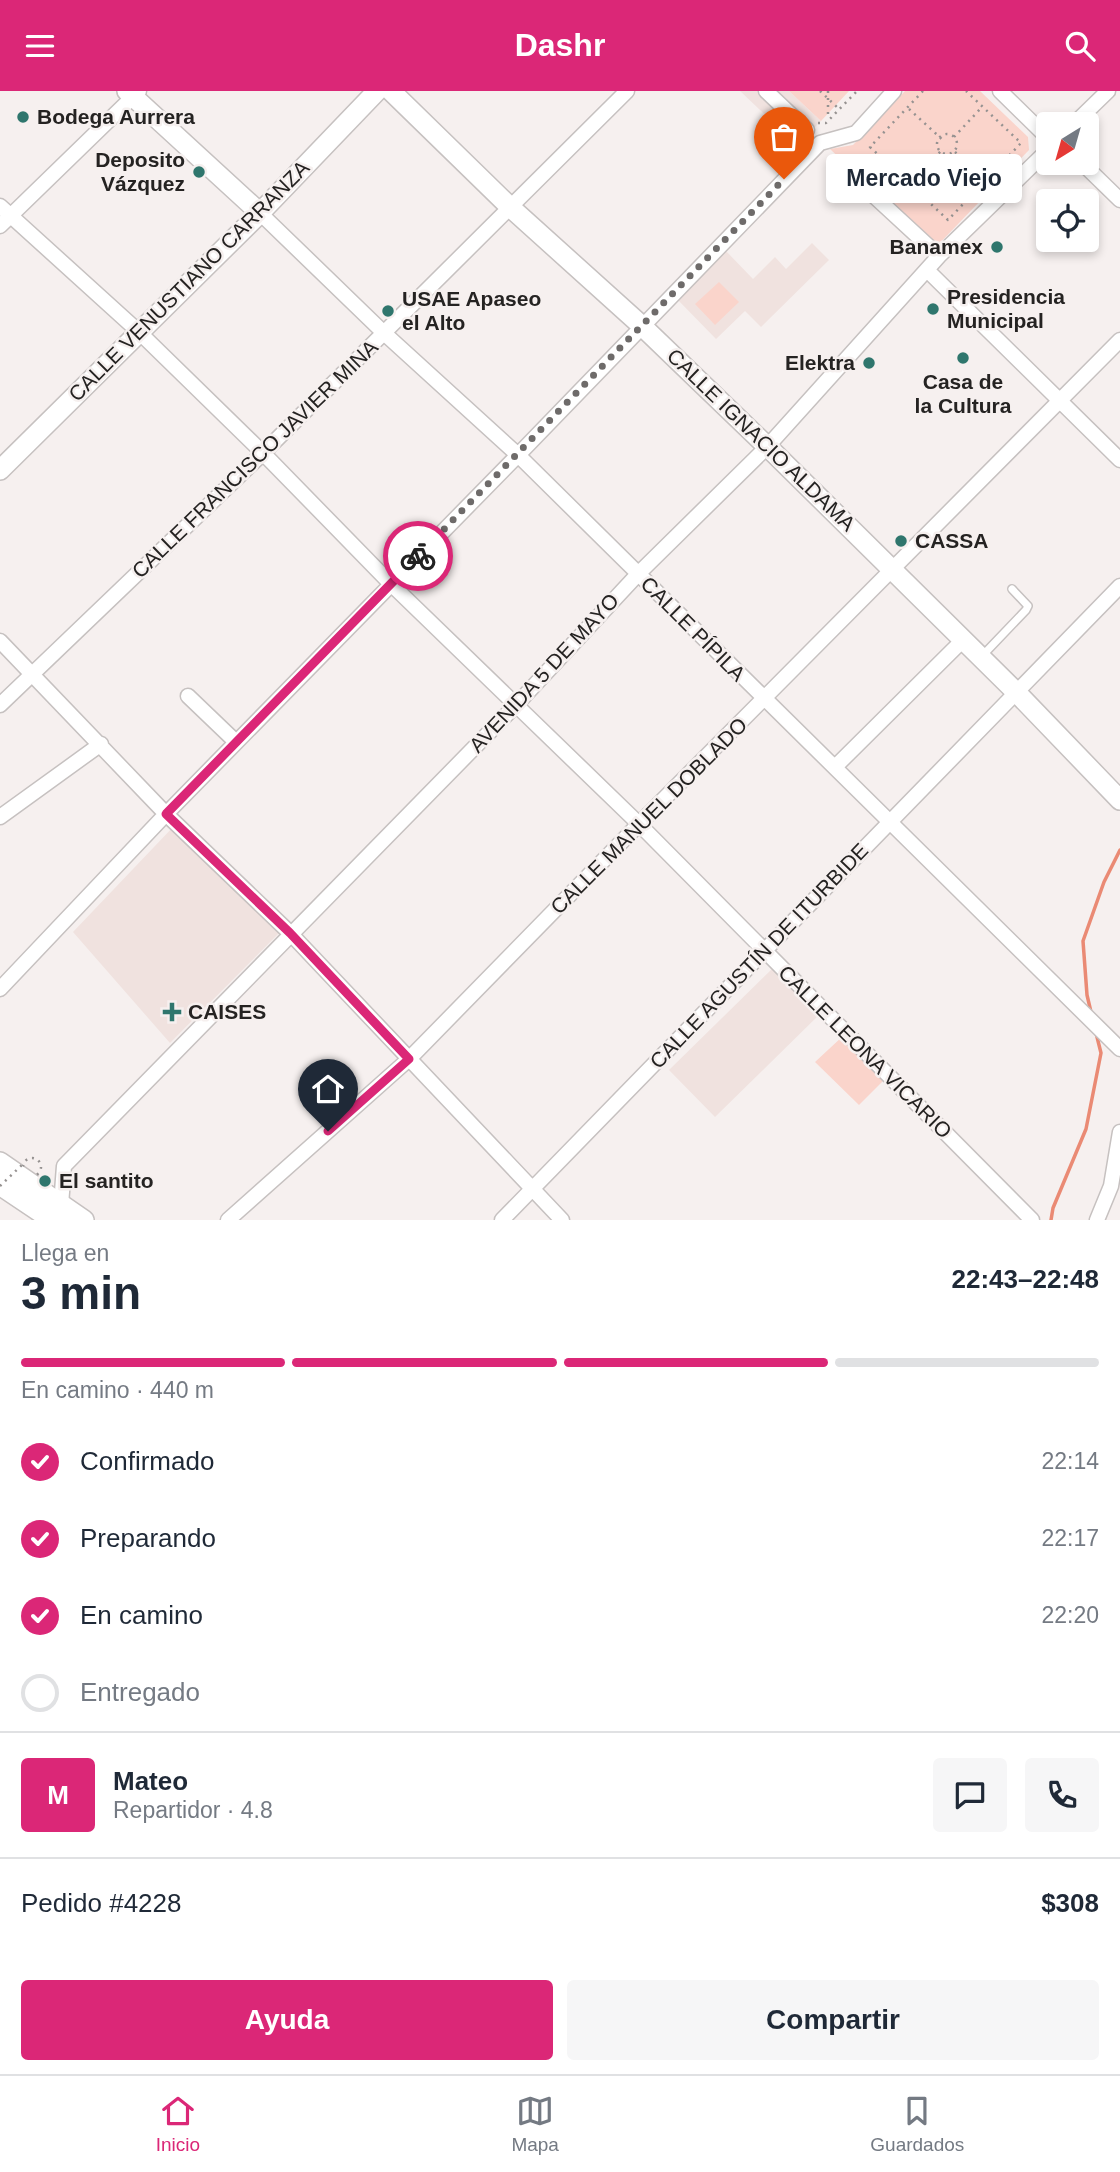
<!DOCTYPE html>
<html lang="es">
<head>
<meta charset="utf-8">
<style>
	:root { --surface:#fff; --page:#f6f6f7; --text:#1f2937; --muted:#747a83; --line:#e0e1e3; --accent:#db2777 }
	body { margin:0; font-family:Arial,sans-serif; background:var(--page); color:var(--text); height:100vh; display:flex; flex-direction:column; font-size:26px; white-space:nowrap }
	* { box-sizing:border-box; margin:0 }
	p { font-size:23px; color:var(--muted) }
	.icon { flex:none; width:38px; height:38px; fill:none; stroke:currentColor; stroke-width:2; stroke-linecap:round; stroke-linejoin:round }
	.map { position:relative; height:1129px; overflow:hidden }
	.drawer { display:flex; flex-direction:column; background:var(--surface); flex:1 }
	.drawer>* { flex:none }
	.needle { width:46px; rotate:217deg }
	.buttons { position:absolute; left:1036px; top:21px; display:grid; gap:14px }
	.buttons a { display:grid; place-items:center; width:63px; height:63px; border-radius:7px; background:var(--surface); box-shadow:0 4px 10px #0003; font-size:35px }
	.pin { position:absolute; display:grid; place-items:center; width:60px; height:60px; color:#fff; margin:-72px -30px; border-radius:50% 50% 50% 0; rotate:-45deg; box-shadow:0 0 7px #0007 }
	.pin .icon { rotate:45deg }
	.courier { position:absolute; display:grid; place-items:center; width:70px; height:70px; margin:-35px; border:5px solid #db2777; border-radius:50%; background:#fff; color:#222; box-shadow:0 2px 9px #0007 }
	.bubble { position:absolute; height:49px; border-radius:7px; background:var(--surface); box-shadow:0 4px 10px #0003; font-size:23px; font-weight:700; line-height:49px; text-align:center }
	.overview em { font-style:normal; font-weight:700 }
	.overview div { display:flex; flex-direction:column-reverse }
	.overview { display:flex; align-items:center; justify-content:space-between; height:119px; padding:0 21px }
	h1 { font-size:46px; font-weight:700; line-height:52px }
	.bar { display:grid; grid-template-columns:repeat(4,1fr); gap:10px 7px; align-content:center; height:84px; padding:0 21px }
	.bar i { height:9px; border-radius:5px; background:var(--line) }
	.bar .current { background:var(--accent) }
	.bar p { grid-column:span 4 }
	.line { display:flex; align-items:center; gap:18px; padding:0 21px; border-top:2px solid var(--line) }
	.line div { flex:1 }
	.round { display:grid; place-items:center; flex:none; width:74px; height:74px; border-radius:7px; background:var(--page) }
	ol { padding:0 21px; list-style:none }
	li { display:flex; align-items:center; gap:21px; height:77px }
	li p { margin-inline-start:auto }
	li .icon { padding:7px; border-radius:50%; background:var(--accent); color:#fff; stroke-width:4 }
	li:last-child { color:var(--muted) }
	li i { width:38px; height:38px; border:4px solid var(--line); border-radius:50% }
	.primary-button { display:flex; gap:14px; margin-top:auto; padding:14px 21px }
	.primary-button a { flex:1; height:80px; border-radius:7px; background:var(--accent); color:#fff; font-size:28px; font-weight:700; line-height:80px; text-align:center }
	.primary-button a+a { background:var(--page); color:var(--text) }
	header { display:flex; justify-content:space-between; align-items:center; height:91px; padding:0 21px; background:var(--accent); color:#fff; font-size:32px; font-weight:700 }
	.dock { display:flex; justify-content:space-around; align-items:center; height:98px; border-top:2px solid var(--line); background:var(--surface); font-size:19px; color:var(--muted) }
	.dock a { display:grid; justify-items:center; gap:4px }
	.dock .current { color:var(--accent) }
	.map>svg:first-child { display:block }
	.built { fill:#f0e2df }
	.green { fill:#fad4cb }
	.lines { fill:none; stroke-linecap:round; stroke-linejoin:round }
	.stream { stroke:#ea8a74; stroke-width:3.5 }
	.lane-casing { stroke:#c6c1c0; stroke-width:10 }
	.street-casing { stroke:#c6c1c0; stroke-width:17 }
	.secondary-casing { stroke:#c6c1c0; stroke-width:22 }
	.highway-casing { stroke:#c6c1c0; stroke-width:29 }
	.path { stroke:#969291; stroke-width:2.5; stroke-dasharray:2 5; stroke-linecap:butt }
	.lane { stroke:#fff; stroke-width:7 }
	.street { stroke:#fff; stroke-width:14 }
	.secondary { stroke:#fff; stroke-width:19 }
	.highway { stroke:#fff; stroke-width:26 }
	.path-bridge { stroke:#969291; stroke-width:2.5; stroke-dasharray:2 5; stroke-linecap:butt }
	.done { stroke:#6e6b6a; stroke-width:7; stroke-dasharray:0 12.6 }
	.route { stroke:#db2777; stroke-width:9 }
	.poi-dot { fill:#2f766d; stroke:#f6f0ef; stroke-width:2.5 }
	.labels { text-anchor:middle; stroke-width:5; stroke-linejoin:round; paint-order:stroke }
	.poi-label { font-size:21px; font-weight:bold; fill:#252322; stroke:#f6f0ef; text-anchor:start }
	.street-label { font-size:21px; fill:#252322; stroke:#f6f0ef }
</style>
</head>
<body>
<header><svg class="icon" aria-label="menu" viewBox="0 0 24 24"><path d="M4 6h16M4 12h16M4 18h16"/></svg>Dashr<svg class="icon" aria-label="search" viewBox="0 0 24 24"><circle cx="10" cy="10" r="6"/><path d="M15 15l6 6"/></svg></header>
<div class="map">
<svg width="1120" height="1129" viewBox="0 0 1120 1129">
	<rect width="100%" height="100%" fill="#f6f0ef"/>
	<!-- built -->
	<path class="built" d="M740,0H789L821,30L797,54Z
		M812,152L829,169L761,236L745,220L716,248L677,208L726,160L753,188L775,166L786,178Z
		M174,735L280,841L170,952L73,841Z
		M775,875L821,922L715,1026L669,979Z"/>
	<!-- green -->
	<path class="green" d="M789,0H849L821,30Z
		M905,0H980L1028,46L1029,59L935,157L830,58L853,54Z
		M719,191L739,211L715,234L695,213Z
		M843,945L886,987L859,1014L815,971Z"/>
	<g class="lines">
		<!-- stream -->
		<path class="stream" d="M1091,921L1087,904L1083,850L1104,791L1120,759
			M1051,1129L1053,1117L1086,1038L1101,962L1096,942"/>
		<defs>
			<path id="lane" d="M983,564L1026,519L1028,515L1012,498"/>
			<path id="street" d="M766,0L807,39
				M1000,0L1048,47
				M1074,33L1108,0
				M820,52L856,42L894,0
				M1082,72L1120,109
				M873,104L939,165
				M0,115L139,241L263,362L391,493L639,733L1032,1129
				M260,122L384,242L518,364L1120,958
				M0,135L139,0
				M927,179L1120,369
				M0,550L166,723L290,842L562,1129
				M188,605L236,651
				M0,614L263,362L627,0
				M835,676L962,550
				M0,726L101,653
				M0,898L166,723L518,364L820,52
				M61,1114L64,1075L516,614L638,483L767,356L939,165L1048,59
				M228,1129L409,968L639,733L1120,249
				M502,1129L1120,495
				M1097,1129L1111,1095L1120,1041"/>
			<path id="secondary" d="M127,0L260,122
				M391,0L510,116L642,235L775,363L1017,602L1120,709
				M0,379L260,122L377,0
				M0,1071L84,1129"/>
			<path id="highway" d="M0,1090L58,1129"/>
		</defs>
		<!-- lane casing -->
		<use href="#lane" class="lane-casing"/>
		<!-- street casing -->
		<use href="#street" class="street-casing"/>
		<!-- secondary casing -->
		<use href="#secondary" class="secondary-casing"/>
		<!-- highway casing -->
		<use href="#highway" class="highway-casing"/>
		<!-- path -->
		<path class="path" d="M820,0L839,18
			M828,0V28
			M923,0L870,56L948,129L1021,52L966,0
			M909,18L945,51
			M818,32H826L857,0
			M937 53a10 10 0 1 1 20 0a10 10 0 1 1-20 0Z
			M954,46L982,16
			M955,61L986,89
			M909,92L941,60
			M23 1076a9 9 0 1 1 18 0a9 9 0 1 1-18 0Z"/>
		<!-- lane -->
		<use href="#lane" class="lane"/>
		<!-- street -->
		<use href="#street" class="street"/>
		<!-- secondary -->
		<use href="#secondary" class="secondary"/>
		<!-- highway -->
		<use href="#highway" class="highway"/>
		<!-- path-bridge -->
		<path class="path-bridge" d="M0,1095L25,1071"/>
	</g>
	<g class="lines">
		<!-- done -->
		<path class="done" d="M418,465L784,88"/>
		<!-- route -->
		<path class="route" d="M328,1040L409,968L290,842L166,723L418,465"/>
	</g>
	<!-- markers -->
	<g class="poi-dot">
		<circle cx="23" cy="26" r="7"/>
		<circle cx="199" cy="81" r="7"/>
		<circle cx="997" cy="156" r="7"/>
		<circle cx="933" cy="218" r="7"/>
		<circle cx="388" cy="220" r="7"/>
		<circle cx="963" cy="267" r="7"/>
		<circle cx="869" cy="272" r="7"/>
		<circle cx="901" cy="450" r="7"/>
		<path d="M168.5 910.5h7v7h7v7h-7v7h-7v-7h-7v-7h7z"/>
		<circle cx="45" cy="1090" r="7"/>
	</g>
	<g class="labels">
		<!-- poi labels -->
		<g class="poi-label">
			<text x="37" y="33">Bodega Aurrera</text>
			<text x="185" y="76" text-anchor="end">Deposito<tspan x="185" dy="24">Vázquez</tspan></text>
			<text x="983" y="163" text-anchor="end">Banamex</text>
			<text x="947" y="213">Presidencia<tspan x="947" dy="24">Municipal</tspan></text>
			<text x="402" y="215">USAE Apaseo<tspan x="402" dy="24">el Alto</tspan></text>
			<text x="855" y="279" text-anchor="end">Elektra</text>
			<text x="963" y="298" text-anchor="middle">Casa de<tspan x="963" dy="24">la Cultura</tspan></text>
			<text x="915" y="457">CASSA</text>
			<text x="188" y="928">CAISES</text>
			<text x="59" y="1097">El santito</text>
		</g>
		<!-- street labels -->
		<g class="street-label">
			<text transform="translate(189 190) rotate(-45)" y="7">CALLE VENUSTIANO CARRANZA</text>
			<text transform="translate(761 349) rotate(44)" y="7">CALLE IGNACIO ALDAMA</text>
			<text transform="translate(255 368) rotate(-44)" y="7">CALLE FRANCISCO JAVIER MINA</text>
			<text transform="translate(693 538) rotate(45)" y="7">CALLE PÍPILA</text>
			<text transform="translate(544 582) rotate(-47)" y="7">AVENIDA 5 DE MAYO</text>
			<text transform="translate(649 725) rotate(-45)" y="7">CALLE MANUEL DOBLADO</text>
			<text transform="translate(759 865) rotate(-46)" y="7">CALLE AGUSTÍN DE ITURBIDE</text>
			<text transform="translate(865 961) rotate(45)" y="7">CALLE LEONA VICARIO</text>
		</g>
	</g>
</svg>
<div class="buttons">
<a><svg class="needle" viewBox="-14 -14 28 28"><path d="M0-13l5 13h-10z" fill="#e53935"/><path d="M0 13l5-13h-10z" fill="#747a83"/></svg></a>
<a><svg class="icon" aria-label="locate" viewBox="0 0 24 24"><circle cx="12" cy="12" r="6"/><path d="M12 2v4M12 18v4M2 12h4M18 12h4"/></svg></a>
</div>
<div class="pin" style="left:784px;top:88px;background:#ea580c"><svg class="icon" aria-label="bag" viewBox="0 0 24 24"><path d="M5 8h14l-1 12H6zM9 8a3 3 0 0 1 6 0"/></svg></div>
<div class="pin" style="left:328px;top:1040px;background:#1f2937"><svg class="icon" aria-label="home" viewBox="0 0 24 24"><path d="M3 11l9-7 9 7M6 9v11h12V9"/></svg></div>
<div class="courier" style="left:418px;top:465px"><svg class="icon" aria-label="bike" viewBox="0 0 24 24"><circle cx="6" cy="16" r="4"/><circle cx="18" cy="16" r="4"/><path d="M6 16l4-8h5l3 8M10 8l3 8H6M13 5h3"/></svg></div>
<div class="bubble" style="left:826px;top:63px;width:196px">Mercado Viejo</div>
</div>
<section class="drawer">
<div class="overview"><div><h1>3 min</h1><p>Llega en</p></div><em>22:43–22:48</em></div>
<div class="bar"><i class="current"></i><i class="current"></i><i class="current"></i><i></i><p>En camino · 440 m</p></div>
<ol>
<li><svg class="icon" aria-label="check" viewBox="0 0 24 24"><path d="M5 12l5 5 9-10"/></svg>Confirmado<p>22:14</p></li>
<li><svg class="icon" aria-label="check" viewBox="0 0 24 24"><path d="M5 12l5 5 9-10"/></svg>Preparando<p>22:17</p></li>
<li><svg class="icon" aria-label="check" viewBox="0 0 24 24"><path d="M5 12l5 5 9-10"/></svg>En camino<p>22:20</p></li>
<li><i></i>Entregado</li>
</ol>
<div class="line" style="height:126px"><b class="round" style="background:var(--accent);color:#fff">M</b><div><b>Mateo</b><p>Repartidor · 4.8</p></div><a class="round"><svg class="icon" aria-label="chat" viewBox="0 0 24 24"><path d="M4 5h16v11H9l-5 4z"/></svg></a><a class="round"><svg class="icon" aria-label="phone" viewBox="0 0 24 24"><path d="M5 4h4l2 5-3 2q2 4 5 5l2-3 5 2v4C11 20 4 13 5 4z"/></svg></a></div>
<div class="line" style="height:91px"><div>Pedido #4228</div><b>$308</b></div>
<div class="primary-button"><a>Ayuda</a><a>Compartir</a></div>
</section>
<nav class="dock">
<a class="current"><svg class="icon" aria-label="home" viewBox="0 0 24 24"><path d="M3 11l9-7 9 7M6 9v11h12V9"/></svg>Inicio</a>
<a><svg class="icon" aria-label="map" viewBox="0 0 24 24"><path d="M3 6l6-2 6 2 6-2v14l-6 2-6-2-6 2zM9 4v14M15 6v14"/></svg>Mapa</a>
<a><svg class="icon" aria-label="saved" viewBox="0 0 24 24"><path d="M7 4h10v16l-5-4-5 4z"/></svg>Guardados</a>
</nav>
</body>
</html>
